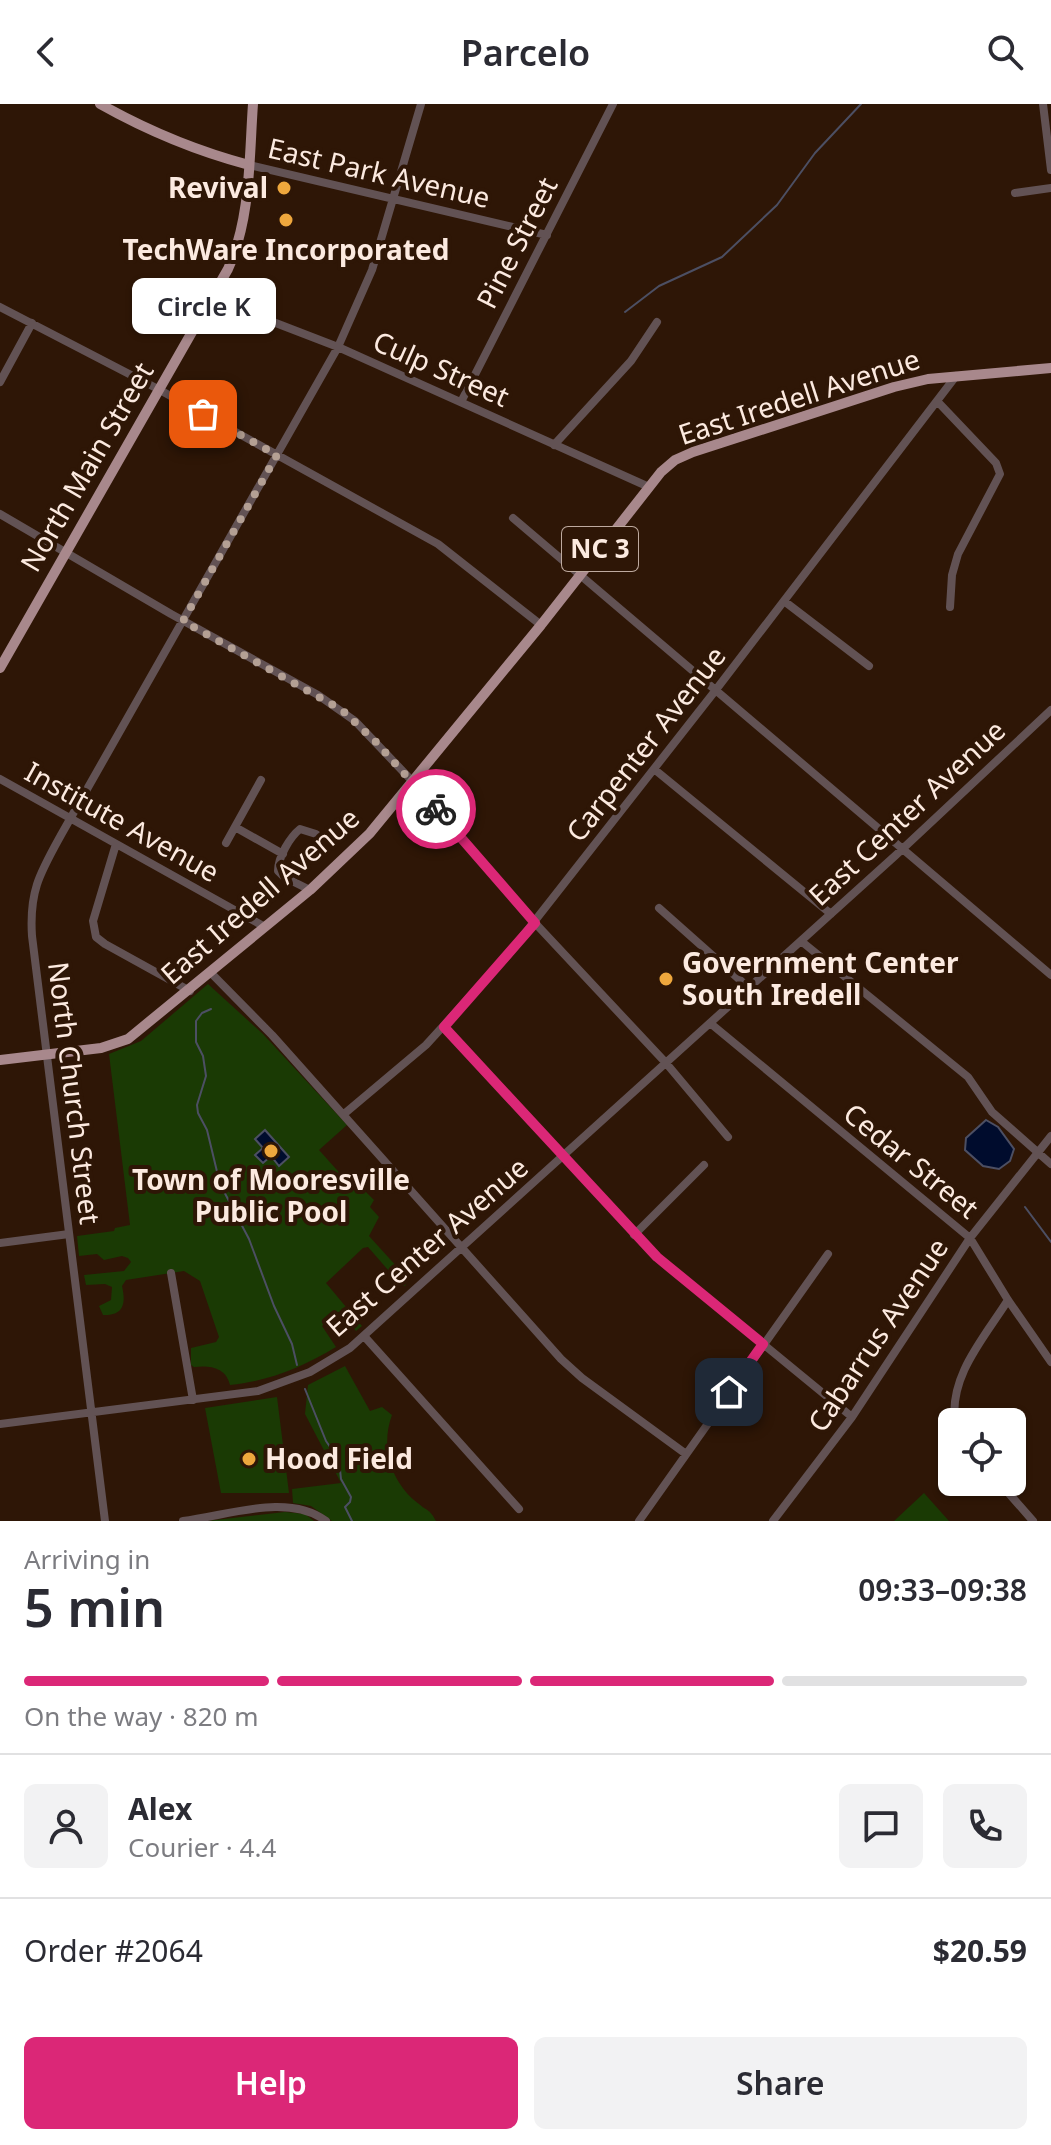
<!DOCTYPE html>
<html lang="en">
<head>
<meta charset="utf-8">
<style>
	:root { --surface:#fff; --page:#f2f2f3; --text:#2b2b33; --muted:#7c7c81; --line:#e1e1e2; --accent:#db2777 }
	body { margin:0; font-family:"Noto Sans",sans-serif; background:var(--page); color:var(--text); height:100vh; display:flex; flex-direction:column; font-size:30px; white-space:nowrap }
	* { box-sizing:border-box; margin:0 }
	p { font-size:26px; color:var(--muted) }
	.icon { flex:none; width:44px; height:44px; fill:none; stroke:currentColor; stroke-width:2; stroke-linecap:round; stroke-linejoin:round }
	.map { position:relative; height:1417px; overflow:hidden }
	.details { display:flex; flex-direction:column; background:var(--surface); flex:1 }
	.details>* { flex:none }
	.tools { position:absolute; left:938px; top:1304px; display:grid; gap:16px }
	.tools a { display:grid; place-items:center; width:88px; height:88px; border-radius:12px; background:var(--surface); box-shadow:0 2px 6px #0004; font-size:40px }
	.pin { position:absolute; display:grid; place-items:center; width:68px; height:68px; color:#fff; margin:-34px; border-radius:16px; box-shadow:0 4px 12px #0006 }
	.courier { position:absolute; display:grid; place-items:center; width:80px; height:80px; margin:-40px; border:6px solid #db2777; border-radius:50%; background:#fff; color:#222; box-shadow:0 2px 10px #0007 }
	.bubble { position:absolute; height:56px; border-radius:12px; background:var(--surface); box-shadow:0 2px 6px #0004; font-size:26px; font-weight:600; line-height:56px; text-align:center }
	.head em { font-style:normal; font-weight:600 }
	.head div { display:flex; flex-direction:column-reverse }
	.head { display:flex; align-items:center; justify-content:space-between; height:136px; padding:0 24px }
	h1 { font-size:52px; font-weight:600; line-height:60px }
	.bar { display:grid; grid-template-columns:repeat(4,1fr); gap:12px 8px; align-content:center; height:96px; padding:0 24px }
	.bar i { height:10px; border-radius:6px; background:var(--line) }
	.bar .current { background:var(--accent) }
	.bar p { grid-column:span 4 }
	.line { display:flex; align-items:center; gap:20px; padding:0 24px; border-top:2px solid var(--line) }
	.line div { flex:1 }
	.round { display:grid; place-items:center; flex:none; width:84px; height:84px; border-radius:12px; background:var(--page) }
	.action { display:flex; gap:16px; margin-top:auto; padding:16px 24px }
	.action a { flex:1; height:92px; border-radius:12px; background:var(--accent); color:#fff; font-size:32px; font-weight:600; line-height:92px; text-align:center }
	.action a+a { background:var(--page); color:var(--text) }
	header { display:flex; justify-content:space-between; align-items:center; height:104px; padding:0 24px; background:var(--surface); font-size:36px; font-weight:600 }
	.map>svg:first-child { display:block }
	.green { fill:#1a3a04 }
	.water { fill:#000c2d; stroke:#4c4f63; stroke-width:2 }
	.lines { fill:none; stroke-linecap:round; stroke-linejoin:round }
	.stream { stroke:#4c4f63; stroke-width:2 }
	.minor { stroke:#625254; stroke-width:8 }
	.major { stroke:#a8888c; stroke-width:10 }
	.done { stroke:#b4a094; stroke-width:8; stroke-dasharray:0 14.4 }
	.route { stroke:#db2777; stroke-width:10 }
	.poi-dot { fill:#eea73d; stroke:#2e1606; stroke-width:3 }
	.labels { text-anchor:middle; stroke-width:8; stroke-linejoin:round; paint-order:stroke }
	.shield { fill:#2e1606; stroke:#beaa9f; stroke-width:2 }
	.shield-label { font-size:26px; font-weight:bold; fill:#fceae0 }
	.street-label { font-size:28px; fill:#fceae0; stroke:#2e1606 }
	.poi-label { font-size:28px; font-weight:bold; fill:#fceae0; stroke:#2e1606 }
</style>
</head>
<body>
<header><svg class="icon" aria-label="back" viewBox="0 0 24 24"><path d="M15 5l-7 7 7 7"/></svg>Parcelo<svg class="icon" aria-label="search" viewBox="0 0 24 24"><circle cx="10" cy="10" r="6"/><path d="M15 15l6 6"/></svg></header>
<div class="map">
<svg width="1051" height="1417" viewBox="0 0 1051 1417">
	<rect width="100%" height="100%" fill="#2e1606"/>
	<!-- green -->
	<path class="green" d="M208,880L263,930L347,1021L319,1046L354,1085L361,1083L374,1096L370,1103L379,1113L369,1132L409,1176L405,1182H402L368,1143L363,1144L326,1179L362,1222L356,1227L340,1208H337L322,1222L336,1243C303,1263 269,1277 230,1281C226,1263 209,1261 194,1263L191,1261V1244L216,1238L219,1233L200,1177L184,1167L126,1176L122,1182C126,1199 124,1212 103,1211L99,1202L111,1196L112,1183L105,1180L86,1181L84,1171L124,1167L131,1158L128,1154L122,1152L104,1156L97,1150L79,1152L77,1132L114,1127L115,1124L130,1121L109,950L141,937Z
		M345,1262L370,1307L382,1303L392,1311C380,1343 391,1379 419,1400C428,1408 429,1404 436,1417H332L311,1402L293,1399L292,1385L341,1379L305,1310L308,1281Z
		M277,1293L289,1389H221L205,1304Z
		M924,1389L949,1417H894Z
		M285,1408L305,1410L314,1417H207Z"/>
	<!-- water -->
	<path class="water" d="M986,1016L998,1023L1014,1045L1010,1057L999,1065L983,1062L965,1046L966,1034Z
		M265,1026L289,1053L279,1062L271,1052L263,1059L255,1051L263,1044L255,1035Z"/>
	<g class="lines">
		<!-- stream -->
		<path class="stream" d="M625,208L659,182L722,153L777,101L815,49L861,0
			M211,905L202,909L196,917V938L203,952L206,972L197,1001L198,1009L207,1026L220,1080L249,1135L274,1202L292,1240L297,1261
			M1025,1103L1051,1138
			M305,1285L326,1337L339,1356L341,1375L351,1393L350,1398L345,1403L352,1417"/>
		<!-- minor -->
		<path class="minor" d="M1043,0L1051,66
			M249,61L547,131
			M1015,89L1051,84
			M211,194L338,243L649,383
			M0,203L158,285L438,440L541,521
			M0,278L32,219
			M937,297L996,359L1000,370L958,450L952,471L950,503
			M461,298L613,0
			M554,341L631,257L657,218
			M0,410L171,510L318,591L355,617L414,679L535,819L666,959L728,1033
			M513,414L1051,871
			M784,497L869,562
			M654,665L831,810
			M0,675L265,823
			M235,723L283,750
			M226,739L261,676
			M116,740L93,817L96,833L105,840L190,887
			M310,786L284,773L278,767C278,753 290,733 300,725L316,730
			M659,804L749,884
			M801,837L968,973L992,1008L1051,1060
			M211,869L272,931L561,1255L582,1274L686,1350
			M710,919L970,1134L1008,1196L1051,1258
			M444,923L657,1153L852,1313
			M344,1010L426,941L508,851L715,587L956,272
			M634,1131L704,1061
			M0,1139L69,1130
			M171,1169L193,1296
			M364,1232L519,1405
			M955,1318C949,1272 984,1234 1008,1196
			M0,1320L258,1287L310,1268L350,1244L896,751L1051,606
			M999,1378L1033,1417
			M105,1417L32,832C29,787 40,769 61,731L338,243L372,166L421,0
			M183,1417C227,1412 288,1388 326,1417
			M639,1417L828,1150
			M773,1417L852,1313L970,1134L1051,1032"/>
		<!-- major -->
		<path class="major" d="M100,0C148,27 196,47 249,61
			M0,564L228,165C251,114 249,55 253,0
			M0,956L101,944L128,935L310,786L370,729L541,521L661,368L675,356L693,348L894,283L928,275L1051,264"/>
	</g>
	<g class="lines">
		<!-- done -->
		<path class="done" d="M203,310L277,351L183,517L342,606L375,637L436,705"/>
		<!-- route -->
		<path class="route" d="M436,705L535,819L444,923L657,1153L763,1240L729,1288"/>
	</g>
	<!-- markers -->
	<g class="poi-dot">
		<circle cx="284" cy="84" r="8"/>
		<circle cx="286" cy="116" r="8"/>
		<circle cx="666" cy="875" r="8"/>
		<circle cx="271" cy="1047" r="8"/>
		<circle cx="249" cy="1355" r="8"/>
	</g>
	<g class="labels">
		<!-- shield labels -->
		<rect class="shield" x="562" y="423" width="76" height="44" rx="6"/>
		<g class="shield-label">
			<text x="600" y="454">NC 3</text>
		</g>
		<!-- street labels -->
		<g class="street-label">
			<text transform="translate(379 69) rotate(13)" y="10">East Park Avenue</text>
			<text transform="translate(517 139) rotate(-63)" y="10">Pine Street</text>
			<text transform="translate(441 265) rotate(24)" y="10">Culp Street</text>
			<text transform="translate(799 293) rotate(-18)" y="10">East Iredell Avenue</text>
			<text transform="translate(87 363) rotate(-60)" y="10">North Main Street</text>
			<text transform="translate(646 640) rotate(-52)" y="10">Carpenter Avenue</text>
			<text transform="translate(907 709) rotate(-43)" y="10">East Center Avenue</text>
			<text transform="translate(122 718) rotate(29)" y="10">Institute Avenue</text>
			<text transform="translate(260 792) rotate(-41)" y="10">East Iredell Avenue</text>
			<text transform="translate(74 989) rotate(83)" y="10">North Church Street</text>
			<text transform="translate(911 1057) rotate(39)" y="10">Cedar Street</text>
			<text transform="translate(427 1143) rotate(-41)" y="10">East Center Avenue</text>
			<text transform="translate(878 1231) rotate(-56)" y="10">Cabarrus Avenue</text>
		</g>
		<!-- poi labels -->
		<g class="poi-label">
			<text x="268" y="94" text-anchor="end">Revival</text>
			<text x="286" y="156">TechWare Incorporated</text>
			<text x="682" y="869" text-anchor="start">Government Center<tspan x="682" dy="32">South Iredell</tspan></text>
			<text x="271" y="1086">Town of Mooresville<tspan x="271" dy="32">Public Pool</tspan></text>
			<text x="265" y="1365" text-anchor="start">Hood Field</text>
		</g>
	</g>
</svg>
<div class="tools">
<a><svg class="icon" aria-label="locate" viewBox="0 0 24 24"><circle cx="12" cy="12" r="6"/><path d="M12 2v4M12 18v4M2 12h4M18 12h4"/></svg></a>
</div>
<div class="pin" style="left:203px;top:310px;background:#ea580c"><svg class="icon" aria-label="bag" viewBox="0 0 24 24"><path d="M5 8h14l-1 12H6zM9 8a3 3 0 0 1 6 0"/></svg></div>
<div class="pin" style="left:729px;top:1288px;background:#1f2937"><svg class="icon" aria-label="home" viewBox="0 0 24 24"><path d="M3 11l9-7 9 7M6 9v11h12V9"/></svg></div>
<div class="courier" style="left:436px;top:705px"><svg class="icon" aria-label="bike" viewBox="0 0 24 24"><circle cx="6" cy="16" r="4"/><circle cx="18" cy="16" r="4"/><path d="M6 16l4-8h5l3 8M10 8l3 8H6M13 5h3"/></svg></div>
<div class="bubble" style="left:132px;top:174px;width:144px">Circle K</div>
</div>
<section class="details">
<div class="head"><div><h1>5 min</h1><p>Arriving in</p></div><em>09:33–09:38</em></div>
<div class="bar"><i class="current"></i><i class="current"></i><i class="current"></i><i></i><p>On the way · 820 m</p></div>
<div class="line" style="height:144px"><a class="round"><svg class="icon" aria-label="person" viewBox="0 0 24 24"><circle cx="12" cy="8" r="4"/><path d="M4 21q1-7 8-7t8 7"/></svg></a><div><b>Alex</b><p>Courier · 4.4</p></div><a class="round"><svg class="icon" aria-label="chat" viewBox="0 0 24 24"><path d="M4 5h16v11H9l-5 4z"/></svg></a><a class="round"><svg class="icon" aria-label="phone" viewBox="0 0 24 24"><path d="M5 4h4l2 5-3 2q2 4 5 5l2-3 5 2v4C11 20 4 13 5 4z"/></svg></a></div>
<div class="line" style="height:104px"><div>Order #2064</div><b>$20.59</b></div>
<div class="action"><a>Help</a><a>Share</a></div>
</section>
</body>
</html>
